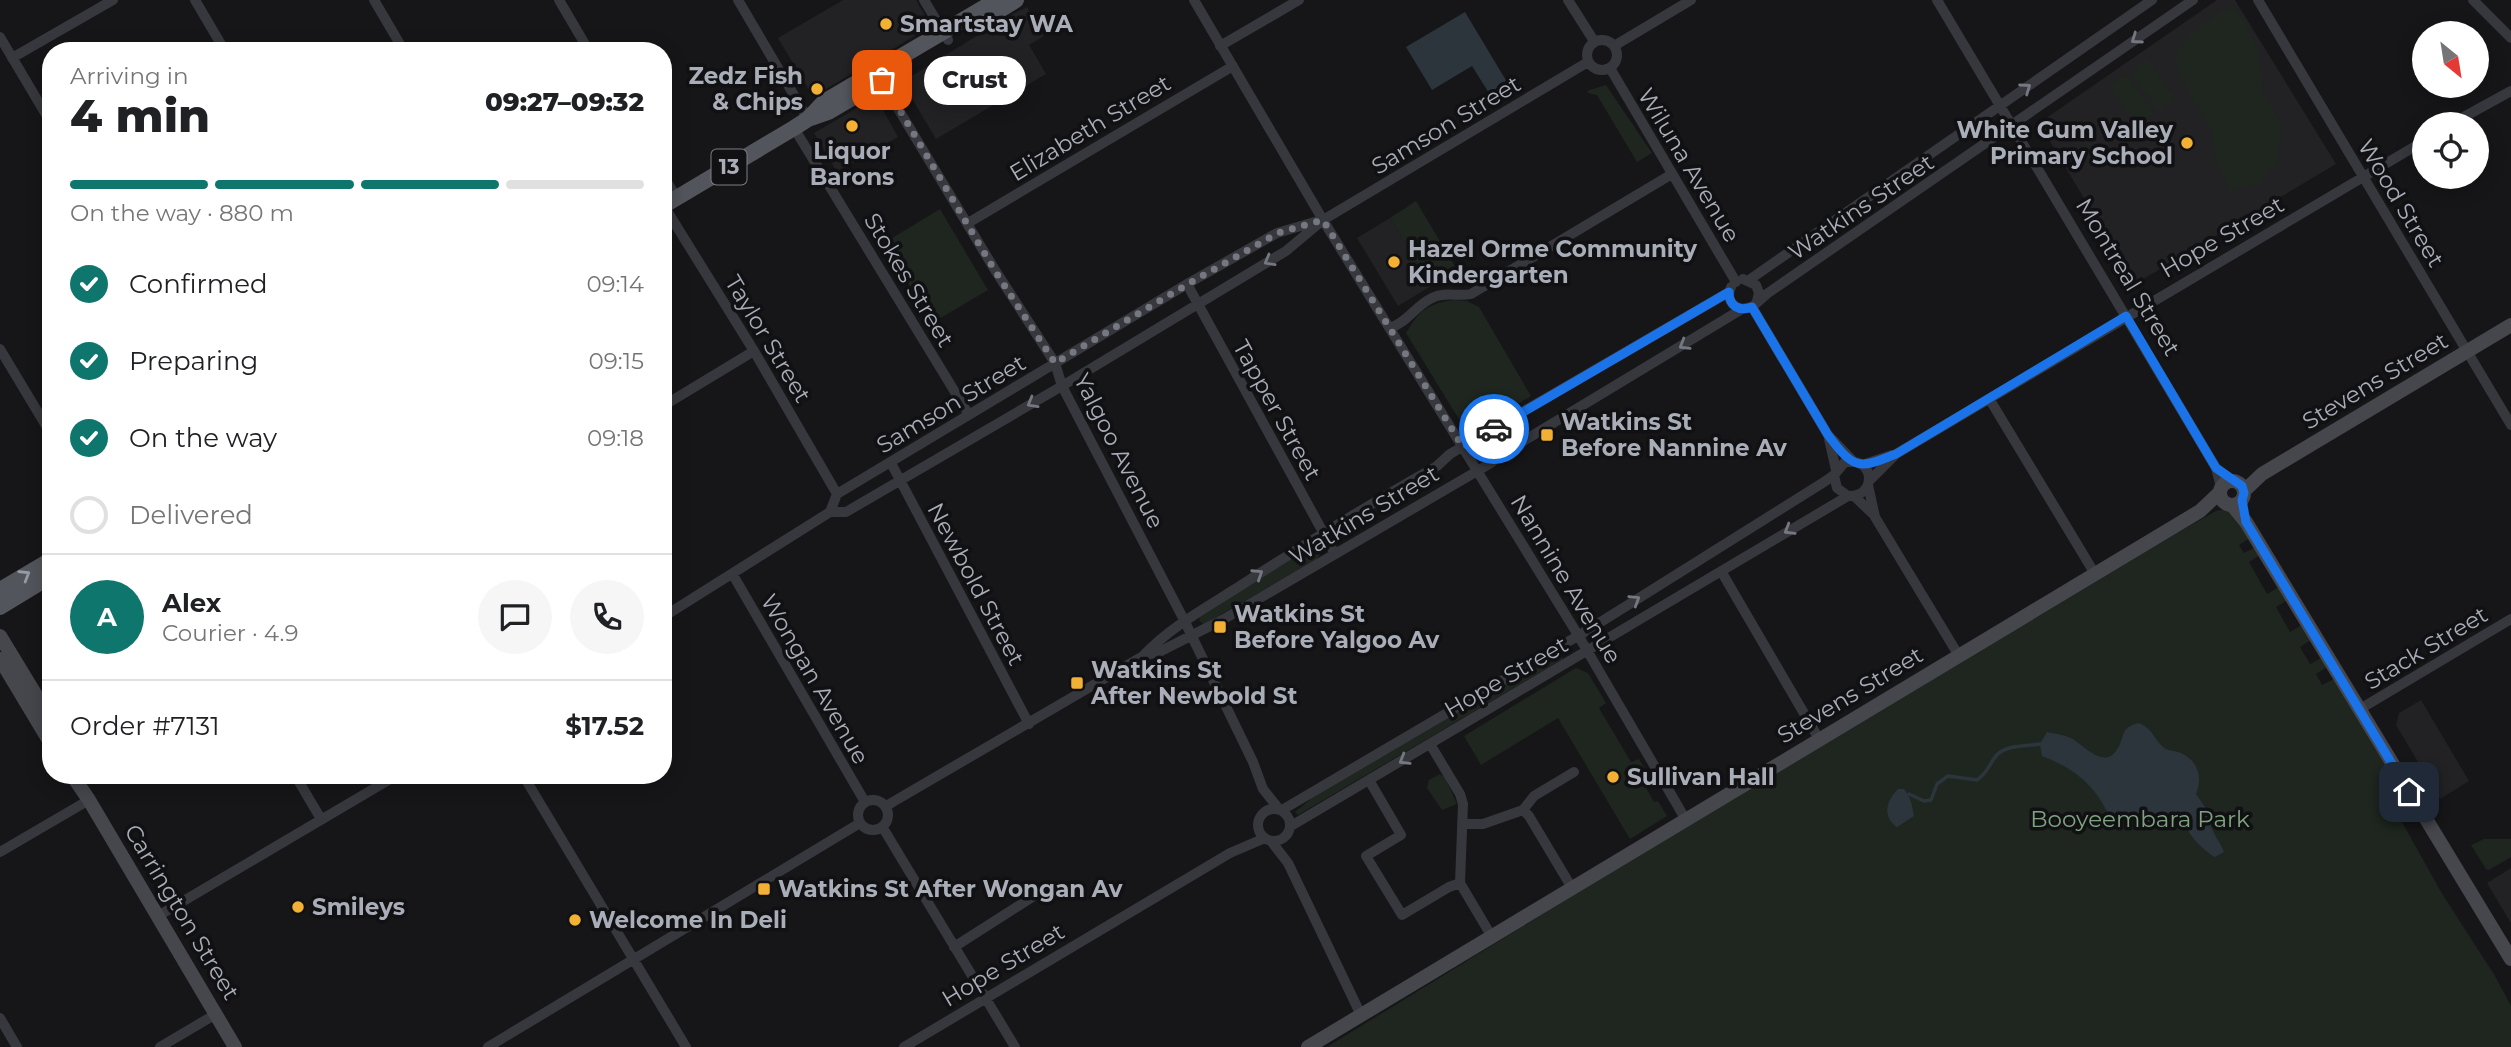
<!DOCTYPE html>
<html lang="en">
<head>
<meta charset="utf-8">
<style>
	:root { --surface:#fff; --page:#f6f6f6; --text:#202124; --muted:#757577; --line:#e0e0e0; --accent:#0f766e }
	body { margin:0; font-family:Montserrat,sans-serif; background:var(--page); color:var(--text); height:100vh; display:flex; flex-direction:column; font-size:26px; white-space:nowrap }
	* { box-sizing:border-box; margin:0 }
	p { font-size:23px; color:var(--muted) }
	.icon { flex:none; width:38px; height:38px; fill:none; stroke:currentColor; stroke-width:2; stroke-linecap:round; stroke-linejoin:round }
	.map { position:relative; flex:1; overflow:hidden }
	.sheet { position:absolute; left:42px; top:42px; width:630px; height:742px; display:flex; flex-direction:column; background:var(--surface); border-radius:28px; box-shadow:0 4px 18px #0003 }
	.sheet>* { flex:none }
	.needle { width:46px; rotate:150deg }
	.buttons { position:absolute; left:2412px; top:21px; display:grid; gap:14px }
	.buttons a { display:grid; place-items:center; width:77px; height:77px; border-radius:50%; background:var(--surface); box-shadow:0 4px 18px #0003; font-size:35px }
	.pin { position:absolute; display:grid; place-items:center; width:60px; height:60px; color:#fff; margin:-30px; border-radius:14px; box-shadow:0 4px 10px #0006 }
	.courier { position:absolute; display:grid; place-items:center; width:70px; height:70px; margin:-35px; border:5px solid #1a73e8; border-radius:50%; background:#fff; color:#222; box-shadow:0 2px 9px #0007 }
	.bubble { position:absolute; height:49px; border-radius:24px; background:var(--surface); box-shadow:0 4px 18px #0003; font-size:23px; font-weight:800; line-height:49px; text-align:center }
	.head em { font-style:normal; font-weight:800 }
	.head div { display:flex; flex-direction:column-reverse }
	.head { display:flex; align-items:center; justify-content:space-between; height:119px; padding:0 28px }
	h1 { font-size:46px; font-weight:800; line-height:52px }
	.bar { display:grid; grid-template-columns:repeat(4,1fr); gap:10px 7px; align-content:center; height:84px; padding:0 28px }
	.bar i { height:9px; border-radius:5px; background:var(--line) }
	.bar .on { background:var(--accent) }
	.bar p { grid-column:span 4 }
	.line { display:flex; align-items:center; gap:18px; padding:0 28px; border-top:2px solid var(--line) }
	.line div { flex:1 }
	.round { display:grid; place-items:center; flex:none; width:74px; height:74px; border-radius:37px; background:var(--page) }
	ol { padding:0 28px; list-style:none }
	li { display:flex; align-items:center; gap:21px; height:77px }
	li p { margin-inline-start:auto }
	li .icon { padding:7px; border-radius:50%; background:var(--accent); color:#fff; stroke-width:4 }
	li:last-child { color:var(--muted) }
	li i { width:38px; height:38px; border:4px solid var(--line); border-radius:50% }
	.map>svg:first-child { display:block }
	.built { fill:#222225 }
	.green { fill:#1e261f }
	.water { fill:#2c353c }
	.lines { fill:none; stroke-linecap:round; stroke-linejoin:round }
	.stream { stroke:#2c353c; stroke-width:3.5 }
	.street { stroke:#37383d; stroke-width:10 }
	.secondary { stroke:#45474d; stroke-width:14 }
	.primary { stroke:#53555c; stroke-width:16 }
	.oneway { stroke:#757881 }
	.oneway2 { stroke:#979ba6 }
	.done { stroke:#757880; stroke-width:7; stroke-dasharray:0 12.6 }
	.route { stroke:#1a73e8; stroke-width:9 }
	.poi-dot { fill:#f2b134; stroke:#111113; stroke-width:2.5 }
	.labels { text-anchor:middle; stroke-width:7; stroke-linejoin:round; paint-order:stroke }
	.shield { fill:#111113; stroke:#7b7e86; stroke-width:2 }
	.shield-label { font-size:21px; font-weight:bold; fill:#a8adb8 }
	.poi-label { font-size:23px; font-weight:bold; fill:#a8adb8; stroke:#111113; text-anchor:start }
	.street-label { font-size:23px; fill:#a8adb8; stroke:#111113 }
	.park-label { font-size:23px; fill:#7fa381; stroke:#111113 }
</style>
</head>
<body>
<div class="map">
<svg width="2511" height="1047" viewBox="0 0 2511 1047">
	<rect width="100%" height="100%" fill="#161618"/>
	<!-- built -->
	<path class="built" d="M843,0H916L931,26L816,95L811,93L778,38Z
		M2217,0H2235L2336,164L2135,284L2039,123Z
		M1027,7L1044,36L1029,45L1046,74L936,139L902,82L1009,16Z
		M876,97L898,137L837,172L814,133Z
		M1390,218L1431,286L1398,306L1357,238Z
		M2421,700L2469,781L2440,799L2396,725L2399,713Z
		M2511,868V923L2487,883Z"/>
	<!-- green -->
	<path class="green" d="M2232,6L2243,18L2261,55L2260,68L2263,91L2282,125L2276,163L2259,184L2229,190L2214,153L2212,133L2177,69L2175,54C2190,32 2209,19 2232,6Z
		M2147,59L2175,99L2158,111L2130,72Z
		M2127,74L2154,113L2137,125L2109,86Z
		M1606,85L1652,153L1637,162L1597,95L1588,93L1587,91Z
		M1416,201L1466,285L1448,283L1431,286L1390,218Z
		M940,209L988,290L932,323L884,243Z
		M1454,300L1467,301L1479,307L1531,396L1468,434L1406,333C1420,310 1427,304 1454,300Z
		M2225,509L2230,510L2250,538L2239,545L2244,553L2256,547L2260,555L2249,562L2267,594L2279,587L2287,600L2276,607L2290,632L2302,625L2311,640L2300,647L2310,664L2321,658L2327,667L2316,674L2322,685L2334,679L2394,779L2382,786L2441,892L2495,976L2511,1006V1047H1327L1587,887L2177,533L2216,511Z
		M1311,545L1317,546L1321,551L1318,559L1204,624L1199,621L1200,617Z
		M1558,650L1563,659L1298,815L1295,812L1329,784Z
		M1576,668L1588,673L1606,703L1599,708L1631,762L1639,759L1652,781L1645,786L1654,802L1658,801L1667,816L1630,839L1558,718L1481,765L1464,736Z
		M1440,774L1445,777L1457,804L1442,810L1427,788L1429,780Z
		M2484,839H2511V857L2489,870L2486,869L2471,845Z"/>
	<!-- water -->
	<path class="water" d="M1465,12L1507,82L1489,93L1472,66L1432,90L1406,47Z
		M2139,723C2154,731 2151,734 2161,745C2167,752 2174,750 2181,753C2198,761 2203,777 2196,794L2214,820L2211,826C2213,834 2221,843 2224,852L2215,857C2207,853 2191,838 2188,830L2181,828L2134,821L2108,813C2093,783 2073,768 2042,756L2040,744L2047,732C2056,734 2067,735 2074,740C2085,747 2104,768 2116,751C2126,738 2118,728 2139,723Z
		M1898,789H1904C1911,798 1912,805 1914,816L1897,827C1882,817 1886,801 1898,789Z"/>
	<g class="lines">
		<!-- stream -->
		<path class="stream" d="M1909,794L1924,801L1931,800L1937,784L1948,776L1977,780C1991,770 1990,760 1999,753C2009,745 2029,746 2040,744"/>
		<!-- street -->
		<path class="street" d="M195,0L225,51
			M374,0L404,51
			M559,0L589,51
			M738,0L808,119
			M924,0L948,40
			M1194,0L1323,220L1578,635L1686,820
			M1568,0L1594,41
			M1937,0L2216,468L2221,487
			M2258,0L2511,425
			M2473,0L2511,38
			M0,37L51,123
			M1587 55a15 15 0 1 1 30 0a15 15 0 1 1-30 0Z
			M1220,46L1299,0
			M1614,46L1691,0
			M12,58L113,0
			M1610,68L1736,282
			M876,72L995,270L1055,363L1062,386L1183,618L1253,762L1263,789L1279,809
			M2451,124L2511,91
			M794,128L969,415
			M663,176L677,198
			M664,206L754,351L837,494
			M968,223L1233,66
			M1743,279L1756,285L1759,293L1757,301
			M1749,280L2152,0
			M1187,284L1335,554
			M1731,287C1726,298 1731,306 1742,309
			M1752,307L1828,435L1853,461
			M1390,328C1408,322 1415,306 1432,298C1445,291 1458,297 1471,294L1672,174
			M0,349L51,434
			M1990,400L2095,574
			M663,406L754,351
			M1829,439L1836,470
			M891,463L1029,724
			M1862,465L1892,455
			M2216,468L2231,480
			M1869,481L1896,454L2424,141
			M1868,485L1875,517L1959,656
			M1854,496L1875,516
			M830,512L837,494L1187,284L1277,233L1318,221
			M1721,571L1819,739
			M733,575L865,802
			M663,617L830,512H846L1062,386L1286,251L1323,220L1588,62
			M1143,656L1159,652L1224,619L1491,463L1502,454L1742,309L1752,307L1768,293L2193,0
			M2360,709L2511,619
			M1430,744L1460,794L1463,804L1460,883L1492,937
			M295,775L321,819
			M523,775L686,1047
			M1369,780L1401,835L1366,856L1402,915L1449,887L1460,883
			M858 815a15 15 0 1 1 30 0a15 15 0 1 1-30 0Z
			M886,806L1143,656C1171,626 1209,606 1243,584C1307,543 1371,503 1437,466L1450,454L1729,292
			M1258 825a16 16 0 1 1 32 0a16 16 0 1 1-32 0Z
			M1282,810L1588,630L1824,482L1834,475L1844,463C1874,454 1879,497 1848,496L1837,488L1834,475
			M1523,810L1534,796L1574,772
			M1464,824H1483L1523,810L1529,816L1572,888
			M1291,826L1848,496
			M883,828L1015,1047
			M1271,841L1288,863L1361,1015
			M0,852L89,800
			M158,916L397,775
			M954,947L1048,887
			M0,1018L17,1047
			M160,1047L216,1014
			M488,1047L860,823
			M904,1047L1230,853L1265,838"/>
		<!-- secondary -->
		<path class="secondary" d="M2220 493a12 12 0 1 1 24 0a12 12 0 1 1-24 0Z
			M2244,491L2262,474L2511,325
			M2232,505L2246,522L2511,959
			M0,636L51,720
			M0,659L51,744
			M72,775L89,800L235,1047
			M1308,1047L2200,511L2219,493"/>
		<!-- primary -->
		<path class="primary" d="M990,16L1016,0
			M811,118L828,112L862,92
			M663,206L794,128L808,119L824,102L997,0
			M0,590L51,560
			M0,607L51,576"/>
	</g>
	<!-- one-way arrows -->
	<defs><path id="oneway-chevron" d="M-2-3.5L2.5 0L-2 3.5" fill="none" stroke-width="1.6" stroke-linecap="round" stroke-linejoin="round" transform="scale(1.75)"/></defs>
	<g class="oneway">
		<use href="#oneway-chevron" transform="translate(2136 39) rotate(145)"/>
		<use href="#oneway-chevron" transform="translate(2026 88) rotate(-35)"/>
		<use href="#oneway-chevron" transform="translate(1269 261) rotate(150)"/>
		<use href="#oneway-chevron" transform="translate(1684 345) rotate(149)"/>
		<use href="#oneway-chevron" transform="translate(1032 403) rotate(150)"/>
		<use href="#oneway-chevron" transform="translate(1789 530) rotate(149)"/>
		<use href="#oneway-chevron" transform="translate(1258 574) rotate(-33)"/>
		<use href="#oneway-chevron" transform="translate(1635 600) rotate(-32)"/>
		<use href="#oneway-chevron" transform="translate(1404 760) rotate(149)"/>
	</g>
	<use class="oneway2" href="#oneway-chevron" transform="translate(25 575) rotate(-31)"/>
	<g class="lines">
		<!-- done -->
		<path class="done" d="M882,80L995,271L1055,363L1188,284L1278,233L1323,220L1463,447L1494,429"/>
		<!-- route -->
		<path class="route" d="M1494,429L1729,292C1729,306 1739,312 1752,307L1828,435C1836,445 1848,464 1862,464C1872,465 1887,457 1896,454L2126,316L2216,468L2242,486L2244,493L2242,500L2246,522L2409,792"/>
	</g>
	<!-- markers -->
	<g class="poi-dot">
		<circle cx="886" cy="24" r="7"/>
		<circle cx="817" cy="89" r="7"/>
		<circle cx="852" cy="126" r="7"/>
		<circle cx="2187" cy="143" r="7"/>
		<circle cx="1394" cy="262" r="7"/>
		<rect x="1540" y="428" width="14" height="14" rx="3.5"/>
		<rect x="1213" y="620" width="14" height="14" rx="3.5"/>
		<rect x="1070" y="676" width="14" height="14" rx="3.5"/>
		<circle cx="1613" cy="777" r="7"/>
		<rect x="757" y="882" width="14" height="14" rx="3.5"/>
		<circle cx="298" cy="907" r="7"/>
		<circle cx="575" cy="920" r="7"/>
	</g>
	<g class="labels">
		<!-- shield labels -->
		<rect class="shield" x="711.5" y="149.5" width="35" height="35" rx="5"/>
		<g class="shield-label">
			<text x="729" y="174">13</text>
		</g>
		<!-- poi labels -->
		<g class="poi-label">
			<text x="900" y="32">Smartstay WA</text>
			<text x="803" y="84" text-anchor="end">Zedz Fish<tspan x="803" dy="26">&amp; Chips</tspan></text>
			<text x="2173" y="138" text-anchor="end">White Gum Valley<tspan x="2173" dy="26">Primary School</tspan></text>
			<text x="852" y="159" text-anchor="middle">Liquor<tspan x="852" dy="26">Barons</tspan></text>
			<text x="1408" y="257">Hazel Orme Community<tspan x="1408" dy="26">Kindergarten</tspan></text>
			<text x="1561" y="430">Watkins St<tspan x="1561" dy="26">Before Nannine Av</tspan></text>
			<text x="1234" y="622">Watkins St<tspan x="1234" dy="26">Before Yalgoo Av</tspan></text>
			<text x="1091" y="678">Watkins St<tspan x="1091" dy="26">After Newbold St</tspan></text>
			<text x="1627" y="785">Sullivan Hall</text>
			<text x="778" y="897">Watkins St After Wongan Av</text>
			<text x="312" y="915">Smileys</text>
			<text x="589" y="928">Welcome In Deli</text>
		</g>
		<!-- street labels -->
		<g class="street-label">
			<text transform="translate(1446 125) rotate(-31)" y="8">Samson Street</text>
			<text transform="translate(1090 128) rotate(-31)" y="8">Elizabeth Street</text>
			<text transform="translate(1689 165) rotate(59)" y="8">Wiluna Avenue</text>
			<text transform="translate(2401 203) rotate(59)" y="8">Wood Street</text>
			<text transform="translate(1861 207) rotate(-34)" y="8">Watkins Street</text>
			<text transform="translate(2222 237) rotate(-30)" y="8">Hope Street</text>
			<text transform="translate(2128 277) rotate(59)" y="8">Montreal Street</text>
			<text transform="translate(909 280) rotate(59)" y="8">Stokes Street</text>
			<text transform="translate(768 339) rotate(59)" y="8">Taylor Street</text>
			<text transform="translate(2375 381) rotate(-31)" y="8">Stevens Street</text>
			<text transform="translate(951 404) rotate(-31)" y="8">Samson Street</text>
			<text transform="translate(1277 410) rotate(61)" y="8">Tapper Street</text>
			<text transform="translate(1119 451) rotate(63)" y="8">Yalgoo Avenue</text>
			<text transform="translate(1364 515) rotate(-31)" y="8">Watkins Street</text>
			<text transform="translate(1566 579) rotate(59)" y="8">Nannine Avenue</text>
			<text transform="translate(976 584) rotate(62)" y="8">Newbold Street</text>
			<text transform="translate(2426 648) rotate(-31)" y="8">Stack Street</text>
			<text transform="translate(1506 677) rotate(-30)" y="8">Hope Street</text>
			<text transform="translate(815 679) rotate(60)" y="8">Wongan Avenue</text>
			<text transform="translate(1850 695) rotate(-31)" y="8">Stevens Street</text>
			<text transform="translate(182 912) rotate(59)" y="8">Carrington Street</text>
			<text transform="translate(1003 965) rotate(-31)" y="8">Hope Street</text>
		</g>
		<!-- park labels -->
		<g class="park-label">
			<text x="2140" y="827">Booyeembara Park</text>
		</g>
	</g>
</svg>
<div class="buttons">
<a><svg class="needle" viewBox="-14 -14 28 28"><path d="M0-13l5 13h-10z" fill="#e53935"/><path d="M0 13l5-13h-10z" fill="#757577"/></svg></a>
<a><svg class="icon" aria-label="locate" viewBox="0 0 24 24"><circle cx="12" cy="12" r="6"/><path d="M12 2v4M12 18v4M2 12h4M18 12h4"/></svg></a>
</div>
<div class="pin" style="left:882px;top:80px;background:#ea580c"><svg class="icon" aria-label="bag" viewBox="0 0 24 24"><path d="M5 8h14l-1 12H6zM9 8a3 3 0 0 1 6 0"/></svg></div>
<div class="pin" style="left:2409px;top:792px;background:#1f2937"><svg class="icon" aria-label="home" viewBox="0 0 24 24"><path d="M3 11l9-7 9 7M6 9v11h12V9"/></svg></div>
<div class="courier" style="left:1494px;top:429px"><svg class="icon" aria-label="car" viewBox="0 0 24 24"><path d="M5 17H2v-5l4-1 3-4h7l3 4 3 1v5h-3M9 17h6M6 11h13"/><circle cx="7" cy="17" r="2"/><circle cx="17" cy="17" r="2"/></svg></div>
<div class="bubble" style="left:924px;top:56px;width:102px">Crust</div>
<section class="sheet">
<div class="head"><div><h1>4 min</h1><p>Arriving in</p></div><em>09:27–09:32</em></div>
<div class="bar"><i class="on"></i><i class="on"></i><i class="on"></i><i></i><p>On the way · 880 m</p></div>
<ol>
<li><svg class="icon" aria-label="check" viewBox="0 0 24 24"><path d="M5 12l5 5 9-10"/></svg>Confirmed<p>09:14</p></li>
<li><svg class="icon" aria-label="check" viewBox="0 0 24 24"><path d="M5 12l5 5 9-10"/></svg>Preparing<p>09:15</p></li>
<li><svg class="icon" aria-label="check" viewBox="0 0 24 24"><path d="M5 12l5 5 9-10"/></svg>On the way<p>09:18</p></li>
<li><i></i>Delivered</li>
</ol>
<div class="line" style="height:126px"><b class="round" style="background:var(--accent);color:#fff">A</b><div><b>Alex</b><p>Courier · 4.9</p></div><a class="round"><svg class="icon" aria-label="chat" viewBox="0 0 24 24"><path d="M4 5h16v11H9l-5 4z"/></svg></a><a class="round"><svg class="icon" aria-label="phone" viewBox="0 0 24 24"><path d="M5 4h4l2 5-3 2q2 4 5 5l2-3 5 2v4C11 20 4 13 5 4z"/></svg></a></div>
<div class="line" style="height:91px"><div>Order #7131</div><b>$17.52</b></div>
</section>
</div>
</body>
</html>
